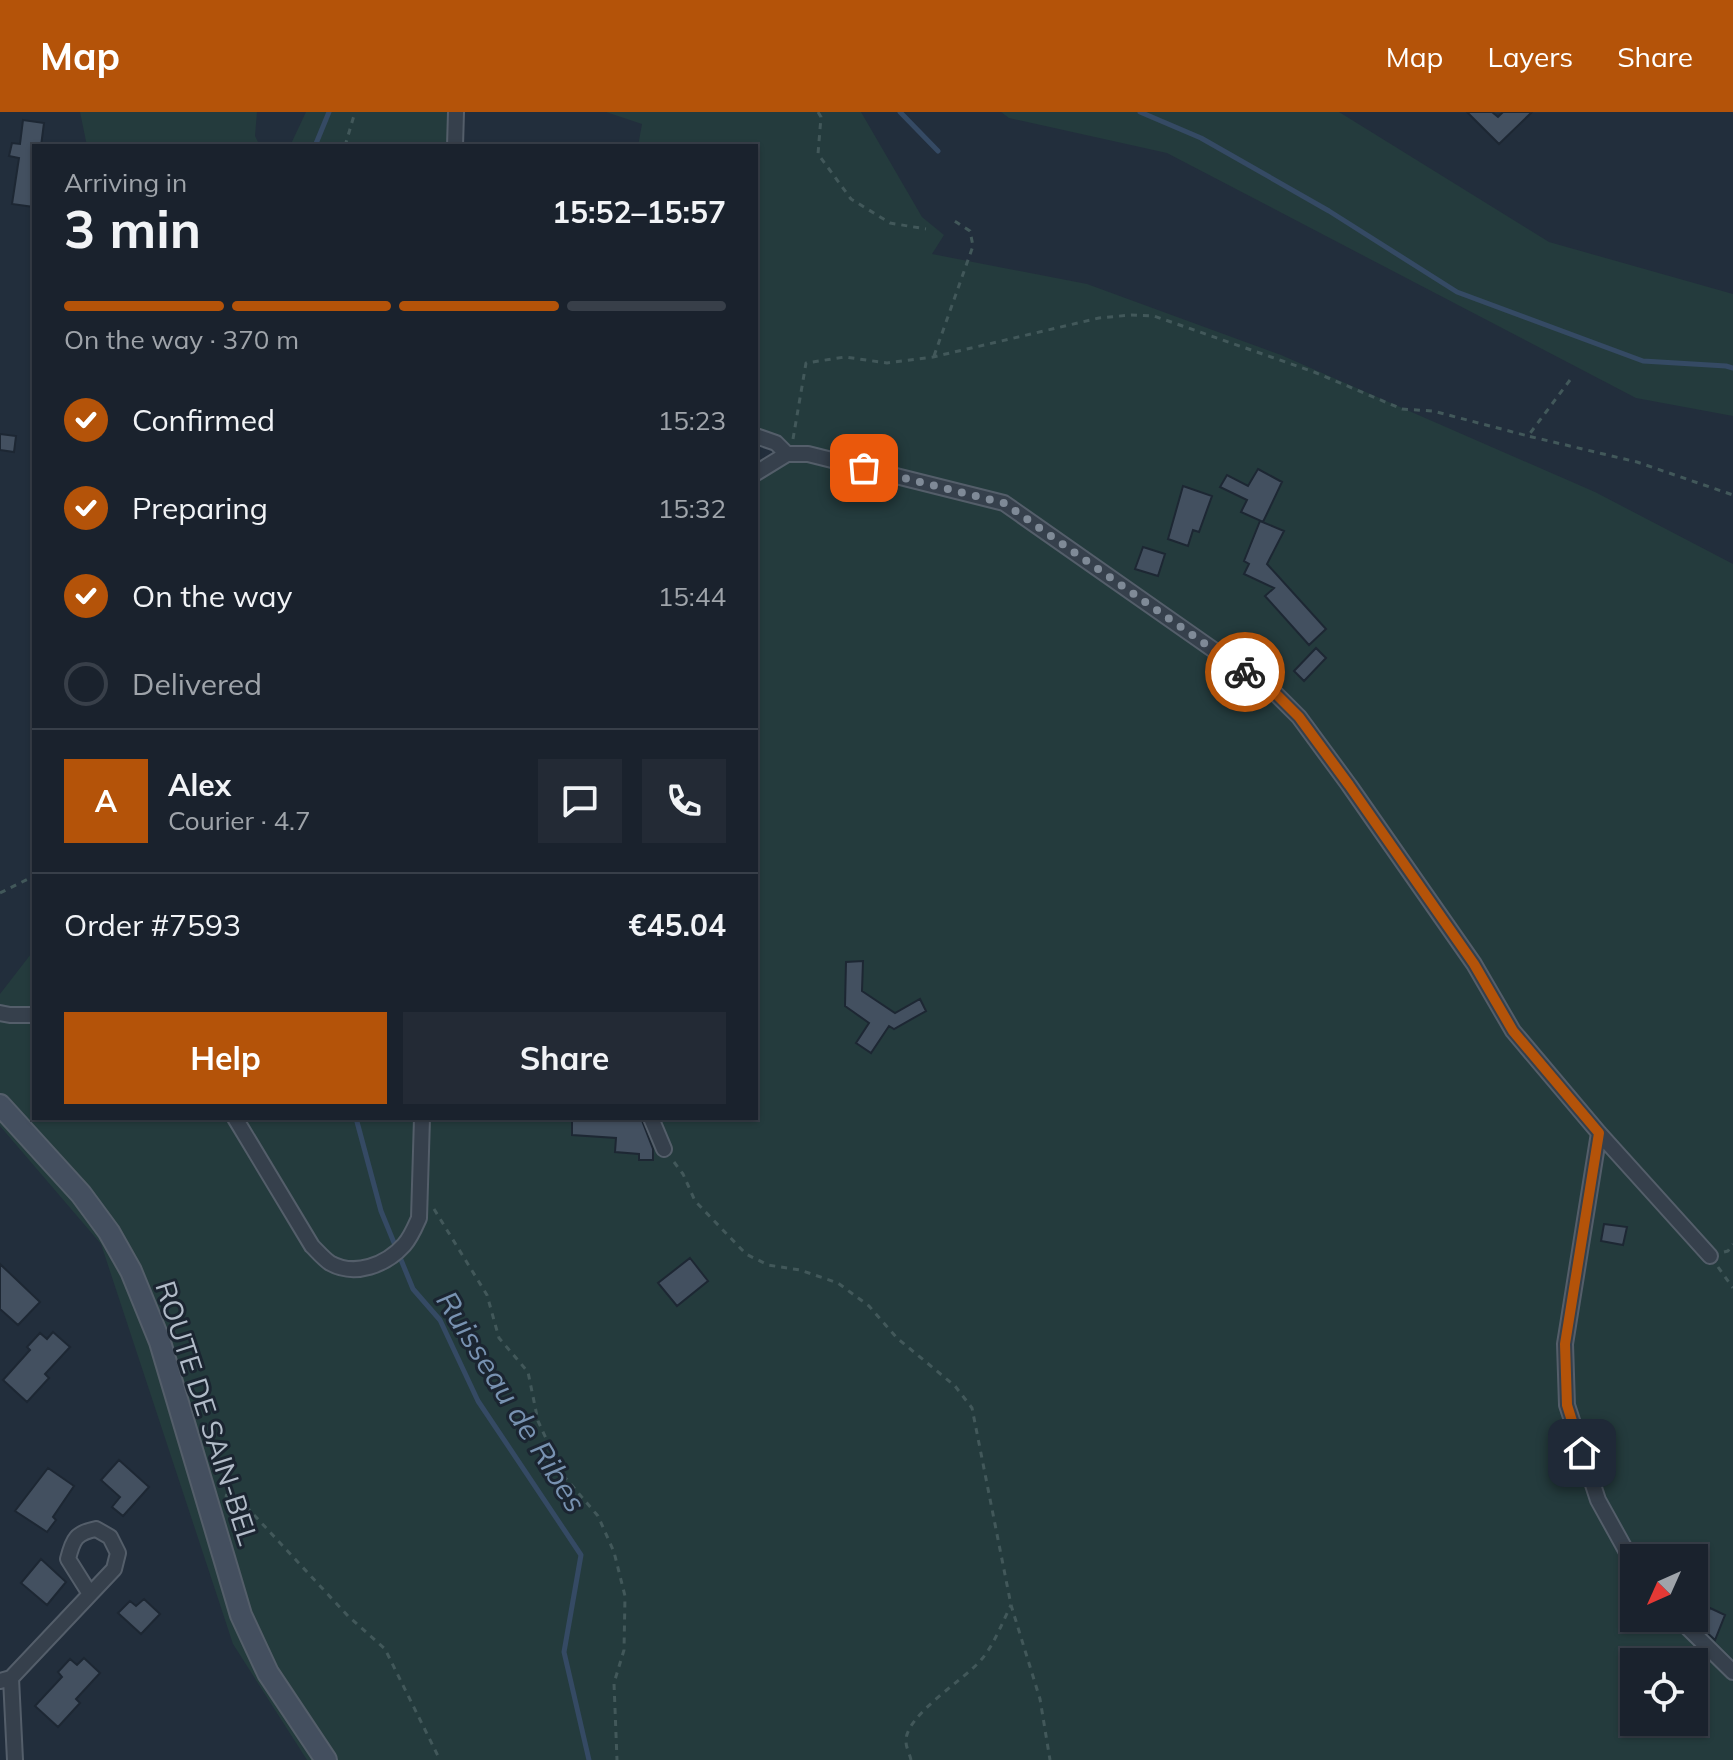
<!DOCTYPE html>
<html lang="en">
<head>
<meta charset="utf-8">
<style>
	:root { --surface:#1a222d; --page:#232a35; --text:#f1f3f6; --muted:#9fa4aa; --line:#383f49; --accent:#b45309 }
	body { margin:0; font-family:Mulish,sans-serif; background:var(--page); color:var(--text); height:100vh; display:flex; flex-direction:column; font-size:30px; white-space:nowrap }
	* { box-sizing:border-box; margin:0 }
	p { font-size:26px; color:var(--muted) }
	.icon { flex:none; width:44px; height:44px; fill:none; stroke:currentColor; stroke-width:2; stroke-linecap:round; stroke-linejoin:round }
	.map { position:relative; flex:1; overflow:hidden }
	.drawer { position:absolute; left:32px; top:32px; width:726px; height:976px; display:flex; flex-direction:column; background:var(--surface); border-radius:0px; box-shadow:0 2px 6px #0004,0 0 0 2px var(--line) }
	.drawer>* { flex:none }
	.needle { width:52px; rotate:225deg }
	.buttons { position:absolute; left:1620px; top:1432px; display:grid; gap:16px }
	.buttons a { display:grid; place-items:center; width:88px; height:88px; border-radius:0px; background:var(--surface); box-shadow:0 2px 6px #0004,0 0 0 2px var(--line); font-size:40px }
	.pin { position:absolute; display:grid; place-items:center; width:68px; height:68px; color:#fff; margin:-34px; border-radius:16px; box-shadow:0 4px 12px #0006 }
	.courier { position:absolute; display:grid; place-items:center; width:80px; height:80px; margin:-40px; border:6px solid #b45309; border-radius:50%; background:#fff; color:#222; box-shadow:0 2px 10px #0007 }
	.headline em { font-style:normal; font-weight:700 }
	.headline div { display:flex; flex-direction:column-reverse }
	.headline { display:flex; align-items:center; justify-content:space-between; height:136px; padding:0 32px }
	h1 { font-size:52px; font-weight:700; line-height:60px }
	.bar { display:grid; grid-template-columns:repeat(4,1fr); gap:12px 8px; align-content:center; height:96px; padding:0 32px }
	.bar i { height:10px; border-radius:6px; background:var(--line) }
	.bar .active { background:var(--accent) }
	.bar p { grid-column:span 4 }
	.line { display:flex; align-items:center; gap:20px; padding:0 32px; border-top:2px solid var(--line) }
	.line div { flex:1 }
	.round { display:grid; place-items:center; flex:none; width:84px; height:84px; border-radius:0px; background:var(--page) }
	ol { padding:0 32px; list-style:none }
	li { display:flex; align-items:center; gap:24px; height:88px }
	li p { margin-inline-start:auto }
	li .icon { padding:8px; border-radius:50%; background:var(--accent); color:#fff; stroke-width:4 }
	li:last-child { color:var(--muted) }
	li i { width:44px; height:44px; border:4px solid var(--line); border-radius:50% }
	.action { display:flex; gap:16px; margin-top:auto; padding:16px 32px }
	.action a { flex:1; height:92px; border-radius:0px; background:var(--accent); color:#fff; font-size:32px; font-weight:700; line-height:92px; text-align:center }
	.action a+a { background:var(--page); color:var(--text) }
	header { display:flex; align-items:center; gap:48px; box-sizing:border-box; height:112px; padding:0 40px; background:var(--accent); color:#fff }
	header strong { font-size:38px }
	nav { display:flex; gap:44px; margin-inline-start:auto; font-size:28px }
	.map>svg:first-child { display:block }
	.green { fill:#243b3d; fill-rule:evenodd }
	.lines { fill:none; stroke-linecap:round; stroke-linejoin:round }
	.stream { stroke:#354a64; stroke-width:5 }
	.building { fill:#435060; stroke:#1d2733; stroke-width:2 }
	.minor-casing { stroke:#545e6a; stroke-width:18 }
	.secondary-casing { stroke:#545e6a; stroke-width:24 }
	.path { stroke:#42585a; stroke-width:3; stroke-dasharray:6 6; stroke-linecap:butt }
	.minor { stroke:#36404c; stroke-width:14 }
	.secondary { stroke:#444f5f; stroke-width:20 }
	.done { stroke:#7f8a97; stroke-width:8; stroke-dasharray:0 14.4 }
	.route { stroke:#b45309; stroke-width:10 }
	.labels { text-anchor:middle; stroke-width:6; stroke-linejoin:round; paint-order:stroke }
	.street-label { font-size:28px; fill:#b1bbc8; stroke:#1b2531 }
	.water-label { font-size:30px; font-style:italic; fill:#7892b1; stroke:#1b2531 }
</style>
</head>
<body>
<header>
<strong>Map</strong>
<nav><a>Map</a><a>Layers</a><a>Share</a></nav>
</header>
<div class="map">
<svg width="1733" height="1648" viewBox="0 0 1733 1648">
	<rect width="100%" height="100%" fill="#222e3c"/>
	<!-- green -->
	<path class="green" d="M80,0H257L255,24L260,34H87Z
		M306,0H456L455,34H290Z
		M606,0H861L922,105L944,123L932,142L1087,172L1281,243L1595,380L1733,452V1648H307L233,1532L101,1132L0,1014V882L34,838V1006H756V361L787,342L756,324V34H638L642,12ZM1634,1446H1694V1506H1634ZM1634,1550H1694V1610H1634Z
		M1001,0H1339L1549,130L1733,182V304L1636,286L1167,41L1009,6Z"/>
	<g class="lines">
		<!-- stream -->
		<path class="stream" d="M900,0L938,39
			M1140,0L1201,26L1329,99L1457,180L1643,249L1726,254L1733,256
			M315,34L329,0
			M356,1006L381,1099L413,1177L440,1208L478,1289L581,1443L564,1540L589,1648"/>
	</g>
	<!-- building -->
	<path class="building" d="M1467,0H1492L1498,5L1503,0H1532L1499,32Z
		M23,8L44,11L41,34H34V95L12,92L19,46L9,44L12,31L20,32Z
		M0,322L16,324L14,340L0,338Z
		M1258,357L1282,370L1263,410L1241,400L1247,388L1220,375L1227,363L1248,374Z
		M1183,374L1212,384L1199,420L1193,418L1188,434L1168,427Z
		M1260,409L1284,419L1267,452L1326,517L1309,533L1265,484L1274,476L1244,462L1249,452L1244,449Z
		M1143,435L1165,442L1158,464L1135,457Z
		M1316,536L1326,546L1304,569L1294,559Z
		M863,849L862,879L895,901L920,887L926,899L894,917L889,914L871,941L856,931L869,911L845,894L846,850Z
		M572,1006H641L653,1037V1048H639V1042L615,1040L616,1026L572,1023Z
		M1604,1112L1627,1115L1623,1133L1601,1129Z
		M690,1146L708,1169L677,1194L658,1171Z
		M0,1152L40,1190L18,1213L0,1197Z
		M53,1220L70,1235L45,1262L49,1266L27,1290L3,1268L30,1238L27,1235L40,1221L47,1227Z
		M119,1348L149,1375L123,1404L112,1395L120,1385L101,1368Z
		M48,1356L74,1374L53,1405L56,1408L47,1420L15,1399Z
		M41,1447L66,1470L47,1493L21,1471Z
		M144,1487L160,1502L141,1522L118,1501L130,1489L136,1494Z
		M1710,1496L1725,1503L1715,1528L1702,1516Z
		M84,1546L100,1561L76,1587L80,1591L58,1615L35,1594L62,1565L58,1560L70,1547L77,1553Z"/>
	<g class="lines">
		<defs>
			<path id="minor" d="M455,34L456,0
				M756,324L776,331L787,342
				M756,361L787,342H808L1004,391L1275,581L1299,605L1349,673L1474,852L1513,919L1599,1021L1710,1144
				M0,901L10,903H34
				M235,1006L312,1134C318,1140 324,1147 330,1151C355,1165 386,1153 404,1133C411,1125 415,1115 419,1106L422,1006
				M651,1006L664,1037
				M1599,1021L1565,1232L1567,1293L1598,1388L1634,1453
				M1678,1506L1733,1560
				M11,1566L114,1457L118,1441L110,1425L96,1417C76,1421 73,1427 68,1447L90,1482
				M0,1569L11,1566L15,1648"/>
			<path id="secondary" d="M0,993L81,1082L109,1120L131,1159L160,1230L241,1503L268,1561L326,1648"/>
		</defs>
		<!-- minor casing -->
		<use href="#minor" class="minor-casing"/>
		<!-- secondary casing -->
		<use href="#secondary" class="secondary-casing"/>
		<!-- path -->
		<path class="path" d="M818,0L821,5L818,42L851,87L890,111L926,117
			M345,34L355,0
			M934,244L973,134L970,119L953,108
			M1570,268L1528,324L1637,350L1733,383
			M793,327L806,251L845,245L887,251L933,245L1099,206L1131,203L1154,204L1314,260L1402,297L1433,299L1528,324
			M0,781L34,764
			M674,1050L683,1062L695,1089L746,1142L768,1153L800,1158L838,1171L869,1194L897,1226L955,1274L972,1296L1011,1493L1040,1587L1050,1648
			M434,1097L487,1183L499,1226L528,1260L538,1309L563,1363L598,1404L614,1440L625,1484L624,1538L614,1571L617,1648
			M1724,1140L1728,1139L1733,1132
			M1718,1155L1733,1176
			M225,1383L242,1390L348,1504L385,1537L440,1648
			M911,1648C910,1643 906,1635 906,1630C904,1604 964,1568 981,1548C994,1533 1002,1511 1011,1493"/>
		<!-- minor -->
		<use href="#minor" class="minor"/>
		<!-- secondary -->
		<use href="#secondary" class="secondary"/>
	</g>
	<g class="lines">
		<!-- done -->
		<path class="done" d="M864,356L1004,391L1245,560"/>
		<!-- route -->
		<path class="route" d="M1245,560L1275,581L1299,605L1349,673L1474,852L1513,919L1599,1021L1565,1232L1567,1293L1582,1341"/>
	</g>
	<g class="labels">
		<!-- street labels -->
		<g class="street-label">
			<text transform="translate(207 1301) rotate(72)" y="10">ROUTE DE SAIN-BEL</text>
		</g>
		<!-- water labels -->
		<g class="water-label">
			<text transform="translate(511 1290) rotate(58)" y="10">Ruisseau de Ribes</text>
		</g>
	</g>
</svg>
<div class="buttons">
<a><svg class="needle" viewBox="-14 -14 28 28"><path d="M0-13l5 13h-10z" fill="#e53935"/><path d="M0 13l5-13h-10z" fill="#9fa4aa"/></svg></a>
<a><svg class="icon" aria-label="locate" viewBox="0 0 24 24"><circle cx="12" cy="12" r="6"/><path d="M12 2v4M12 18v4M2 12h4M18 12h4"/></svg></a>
</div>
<div class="pin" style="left:864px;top:356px;background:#ea580c"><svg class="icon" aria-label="bag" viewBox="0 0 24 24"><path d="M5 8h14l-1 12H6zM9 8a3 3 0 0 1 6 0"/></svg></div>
<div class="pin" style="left:1582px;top:1341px;background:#1f2937"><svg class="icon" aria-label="home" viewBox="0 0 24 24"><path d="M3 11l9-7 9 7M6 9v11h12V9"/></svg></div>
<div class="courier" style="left:1245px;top:560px"><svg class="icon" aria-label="bike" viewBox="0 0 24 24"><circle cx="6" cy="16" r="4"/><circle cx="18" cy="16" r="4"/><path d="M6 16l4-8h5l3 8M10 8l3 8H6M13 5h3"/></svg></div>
<section class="drawer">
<div class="headline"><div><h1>3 min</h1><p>Arriving in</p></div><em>15:52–15:57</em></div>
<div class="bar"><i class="active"></i><i class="active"></i><i class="active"></i><i></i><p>On the way · 370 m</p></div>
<ol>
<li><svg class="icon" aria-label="check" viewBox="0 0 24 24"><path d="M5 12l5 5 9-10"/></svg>Confirmed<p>15:23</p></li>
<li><svg class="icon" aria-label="check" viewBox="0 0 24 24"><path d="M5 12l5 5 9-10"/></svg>Preparing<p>15:32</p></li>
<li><svg class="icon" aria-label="check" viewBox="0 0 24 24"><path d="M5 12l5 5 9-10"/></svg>On the way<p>15:44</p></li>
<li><i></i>Delivered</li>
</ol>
<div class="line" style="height:144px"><b class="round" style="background:var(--accent);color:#fff">A</b><div><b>Alex</b><p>Courier · 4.7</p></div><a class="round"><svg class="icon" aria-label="chat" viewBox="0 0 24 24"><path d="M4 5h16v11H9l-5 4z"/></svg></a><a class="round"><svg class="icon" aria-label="phone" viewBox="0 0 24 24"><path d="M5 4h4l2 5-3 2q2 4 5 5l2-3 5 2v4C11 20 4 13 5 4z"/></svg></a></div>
<div class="line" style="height:104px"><div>Order #7593</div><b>€45.04</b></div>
<div class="action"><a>Help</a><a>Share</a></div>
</section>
</div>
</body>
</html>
